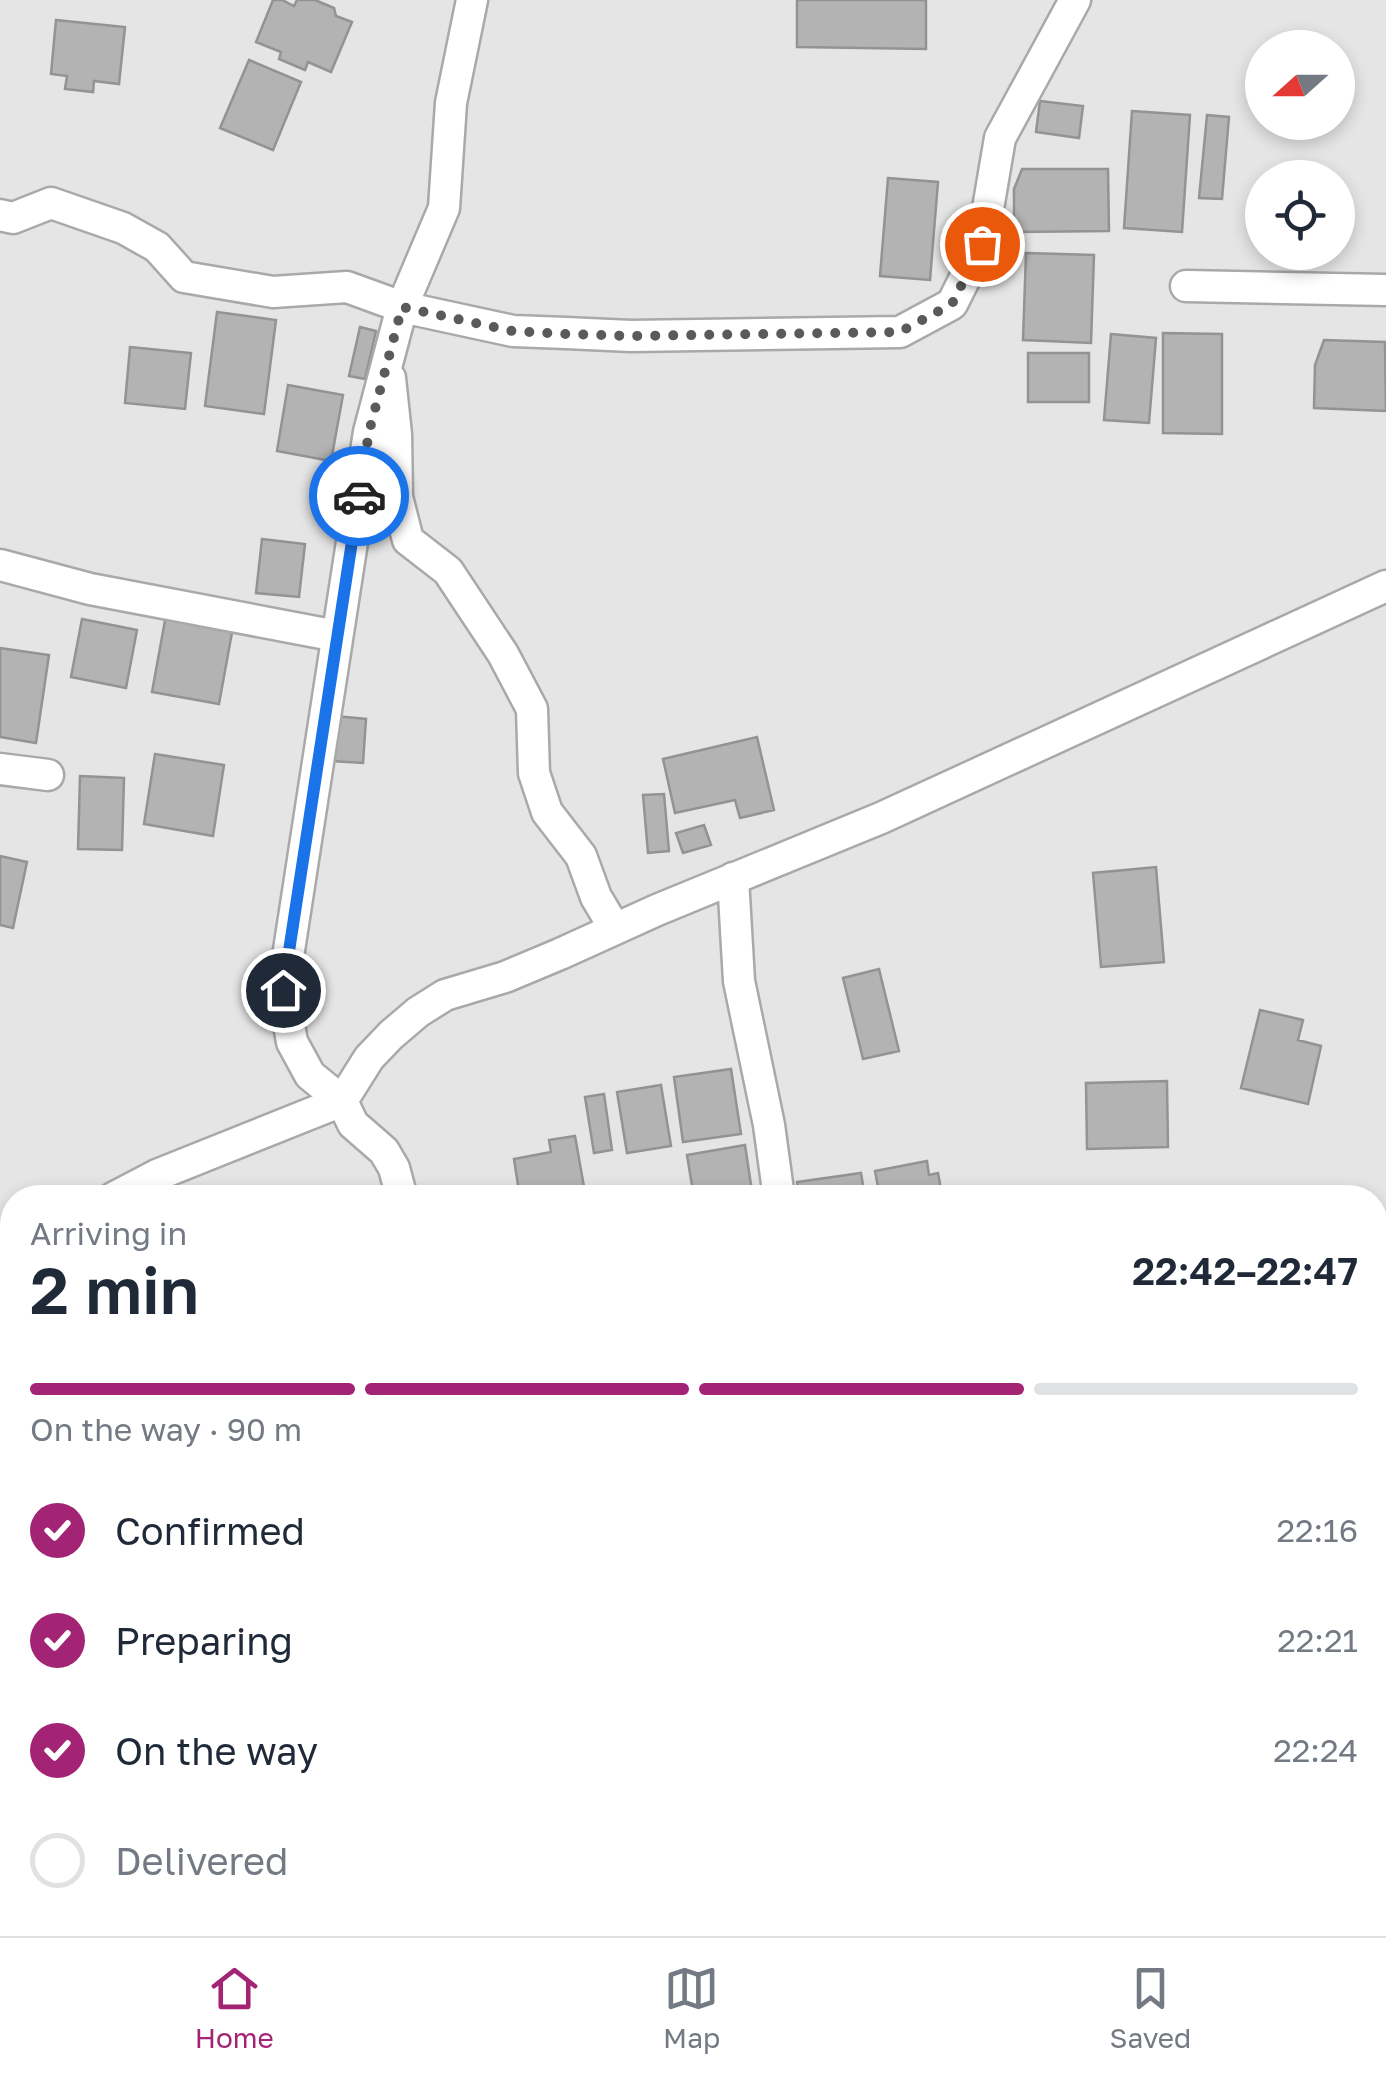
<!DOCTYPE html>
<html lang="en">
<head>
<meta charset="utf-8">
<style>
	:root { --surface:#fff; --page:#f2f2f3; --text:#1f2937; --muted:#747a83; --line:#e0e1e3; --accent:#a32374 }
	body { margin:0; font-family:"Golos Text",sans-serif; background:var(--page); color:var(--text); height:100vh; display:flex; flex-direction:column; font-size:38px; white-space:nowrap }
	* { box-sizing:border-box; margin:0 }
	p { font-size:32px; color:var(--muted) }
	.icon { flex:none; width:55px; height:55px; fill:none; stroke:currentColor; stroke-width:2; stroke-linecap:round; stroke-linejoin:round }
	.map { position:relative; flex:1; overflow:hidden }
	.sheet { position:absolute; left:0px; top:1185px; width:1388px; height:752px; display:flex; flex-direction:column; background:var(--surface); border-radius:40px 40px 0 0; box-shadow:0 5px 15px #0003 }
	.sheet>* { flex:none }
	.needle { width:65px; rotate:249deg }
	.fabs { position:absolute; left:1245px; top:30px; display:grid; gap:20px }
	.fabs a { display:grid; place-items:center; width:110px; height:110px; border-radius:50%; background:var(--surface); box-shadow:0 5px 15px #0003; font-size:50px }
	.pin { position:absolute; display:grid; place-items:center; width:85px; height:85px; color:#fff; margin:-42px; border:5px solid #fff; border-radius:50%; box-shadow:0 2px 10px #0007 }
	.courier { position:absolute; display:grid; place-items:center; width:100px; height:100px; margin:-50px; border:8px solid #1a73e8; border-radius:50%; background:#fff; color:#222; box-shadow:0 2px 12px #0007 }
	.head em { font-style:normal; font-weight:600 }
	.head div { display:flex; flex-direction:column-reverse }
	.head { display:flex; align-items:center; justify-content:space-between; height:170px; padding:0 30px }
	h1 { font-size:65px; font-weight:600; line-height:75px }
	.bar { display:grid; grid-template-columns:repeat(4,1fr); gap:15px 10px; align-content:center; height:120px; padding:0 30px }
	.bar i { height:12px; border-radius:8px; background:var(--line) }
	.bar .on { background:var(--accent) }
	.bar p { grid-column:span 4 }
	ol { padding:0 30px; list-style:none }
	li { display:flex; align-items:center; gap:30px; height:110px }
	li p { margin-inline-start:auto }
	li .icon { padding:10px; border-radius:50%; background:var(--accent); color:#fff; stroke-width:4 }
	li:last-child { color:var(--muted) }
	li i { width:55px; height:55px; border:5px solid var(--line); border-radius:50% }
	.tabs { display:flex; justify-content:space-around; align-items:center; height:140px; border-top:2px solid var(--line); background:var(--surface); font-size:28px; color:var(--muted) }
	.tabs a { display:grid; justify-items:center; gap:5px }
	.tabs .on { color:var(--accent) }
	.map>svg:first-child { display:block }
	.building { fill:#b3b3b4; stroke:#939395; stroke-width:2.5 }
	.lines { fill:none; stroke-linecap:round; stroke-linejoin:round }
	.minor-casing { stroke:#a9a9aa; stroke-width:35 }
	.minor { stroke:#fff; stroke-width:30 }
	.done { stroke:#5a5a5a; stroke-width:10; stroke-dasharray:0 18 }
	.route { stroke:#1a73e8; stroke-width:12 }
</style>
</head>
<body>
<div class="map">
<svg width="1386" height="1936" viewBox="0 0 1386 1936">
	<rect width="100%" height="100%" fill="#e5e5e6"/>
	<!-- building -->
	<path class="building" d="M273,0H282L294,6L297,0H315L334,8L336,16L352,22L331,72L308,62L305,70L279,59L281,52L256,42Z
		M797,0H926V49L797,47Z
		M56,20L125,27L119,84L94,81L93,92L65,89L67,76L51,74Z
		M249,60L301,82L273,150L220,128Z
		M1040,101L1083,106L1079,138L1036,132Z
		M1132,111L1190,115L1182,232L1124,228Z
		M1207,115L1229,117L1222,199L1199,198Z
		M1022,169H1108L1109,231L1014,232V189Z
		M888,178L938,182L930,280L880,276Z
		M1026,253L1094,255L1091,343L1023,340Z
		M217,312L276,320L264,414L205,406Z
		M360,327L376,331L365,379L349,376Z
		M1163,333L1222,334V434L1163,433Z
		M1111,334L1156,338L1149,423L1104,420Z
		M1324,340L1385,342L1386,411L1314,408L1315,365Z
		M130,347L191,353L185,409L125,403Z
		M1028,353H1089V402H1028Z
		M288,385L343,395L331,461L277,451Z
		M262,539L305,544L299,597L256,593Z
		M166,615L233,627L219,704L152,692Z
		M82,619L137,630L126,688L71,677Z
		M0,648L49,655L36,743L0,737Z
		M335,716L366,719L363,763L332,761Z
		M757,737L774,810L740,818L735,800L675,813L663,759Z
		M155,754L224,765L213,836L144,824Z
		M80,776L124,778L122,850L78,849Z
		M664,794L669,851L648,853L643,795Z
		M704,825L711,845L683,853L676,833Z
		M0,856L27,862L13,928L0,925Z
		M1156,867L1164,962L1101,967L1093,873Z
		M879,969L899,1051L863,1059L843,978Z
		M1260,1010L1303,1020L1298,1040L1321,1046L1308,1104L1241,1088Z
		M731,1069L741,1134L683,1142L674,1077Z
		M1167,1081L1168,1147L1087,1149L1086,1083Z
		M661,1085L671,1146L627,1153L617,1092Z
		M604,1094L612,1150L594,1153L585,1097Z
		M575,1136L586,1198H520L514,1159L551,1152L549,1140Z
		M745,1145L753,1198H694L687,1155Z
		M927,1161L929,1175L938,1173L941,1189L928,1191L929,1198H880L875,1171Z
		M861,1173L865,1198H800L797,1182Z
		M0,1816L12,1818V1858L0,1855Z
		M226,1925H245L296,1933L295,1936H224Z
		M761,1925H816L818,1936H763Z"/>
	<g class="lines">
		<defs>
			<path id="minor" d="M0,215L13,218L51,203L123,228L157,247L184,277L273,292L347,287L402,307L444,208L451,103L472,0
				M1186,286L1386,290
				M390,378L396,434L397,497L408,540L448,571L503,654L532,709L534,773L547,812L581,856L596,897L615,929
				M0,565L90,589L337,636
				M0,769L48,775
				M733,878L739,981L769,1125L779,1198
				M113,1198L157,1175L342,1101L369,1058L391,1035L418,1012L445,995L505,977L560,954L657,910L881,818L1386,586
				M402,1198L394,1168L384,1151L353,1124L342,1101L310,1075L292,1042L283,989L369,432L402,307L513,331L566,333L631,336L900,332L952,304L982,244L1000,138L1075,0
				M0,1255L12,1250
				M0,1372L12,1384
				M1375,1481L1386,1442
				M1375,1709L1386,1729
				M398,1925L400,1936
				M679,1936L683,1925"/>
		</defs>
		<!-- minor casing -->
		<use href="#minor" class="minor-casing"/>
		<!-- minor -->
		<use href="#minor" class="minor"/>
	</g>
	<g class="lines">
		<!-- done -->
		<path class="done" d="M359,496L369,432L402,307L512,331L566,334L631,336L900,332L952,304L982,244"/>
		<!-- route -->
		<path class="route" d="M283,990L359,496"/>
	</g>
</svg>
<div class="fabs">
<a><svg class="needle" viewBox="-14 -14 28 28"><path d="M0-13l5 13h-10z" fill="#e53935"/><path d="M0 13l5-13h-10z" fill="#747a83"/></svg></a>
<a><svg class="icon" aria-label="locate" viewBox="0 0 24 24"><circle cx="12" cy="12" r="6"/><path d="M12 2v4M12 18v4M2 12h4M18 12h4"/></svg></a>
</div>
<div class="pin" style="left:982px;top:244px;background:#ea580c"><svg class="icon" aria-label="bag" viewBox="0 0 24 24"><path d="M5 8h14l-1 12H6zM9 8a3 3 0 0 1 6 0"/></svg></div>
<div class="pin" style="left:283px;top:990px;background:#1f2937"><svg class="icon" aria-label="home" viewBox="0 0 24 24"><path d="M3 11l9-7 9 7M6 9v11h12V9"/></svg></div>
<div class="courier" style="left:359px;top:496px"><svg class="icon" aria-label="car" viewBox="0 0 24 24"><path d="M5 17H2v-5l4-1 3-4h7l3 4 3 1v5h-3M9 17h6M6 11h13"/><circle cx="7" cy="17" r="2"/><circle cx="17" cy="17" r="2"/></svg></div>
<section class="sheet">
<div class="head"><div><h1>2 min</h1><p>Arriving in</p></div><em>22:42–22:47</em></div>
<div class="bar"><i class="on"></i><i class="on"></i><i class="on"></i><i></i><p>On the way · 90 m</p></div>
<ol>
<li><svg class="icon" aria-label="check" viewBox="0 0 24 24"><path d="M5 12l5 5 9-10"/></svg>Confirmed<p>22:16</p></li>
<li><svg class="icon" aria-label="check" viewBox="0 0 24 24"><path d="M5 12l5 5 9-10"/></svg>Preparing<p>22:21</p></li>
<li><svg class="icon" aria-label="check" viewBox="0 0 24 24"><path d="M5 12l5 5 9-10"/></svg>On the way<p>22:24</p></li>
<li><i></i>Delivered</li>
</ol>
</section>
</div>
<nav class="tabs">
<a class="on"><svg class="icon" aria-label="home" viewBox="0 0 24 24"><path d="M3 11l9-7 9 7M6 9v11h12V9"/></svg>Home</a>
<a><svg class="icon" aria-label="map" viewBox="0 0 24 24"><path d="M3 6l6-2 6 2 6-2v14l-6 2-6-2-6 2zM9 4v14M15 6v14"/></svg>Map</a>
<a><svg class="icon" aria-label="saved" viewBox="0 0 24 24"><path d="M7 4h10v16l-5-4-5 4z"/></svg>Saved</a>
</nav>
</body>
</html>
